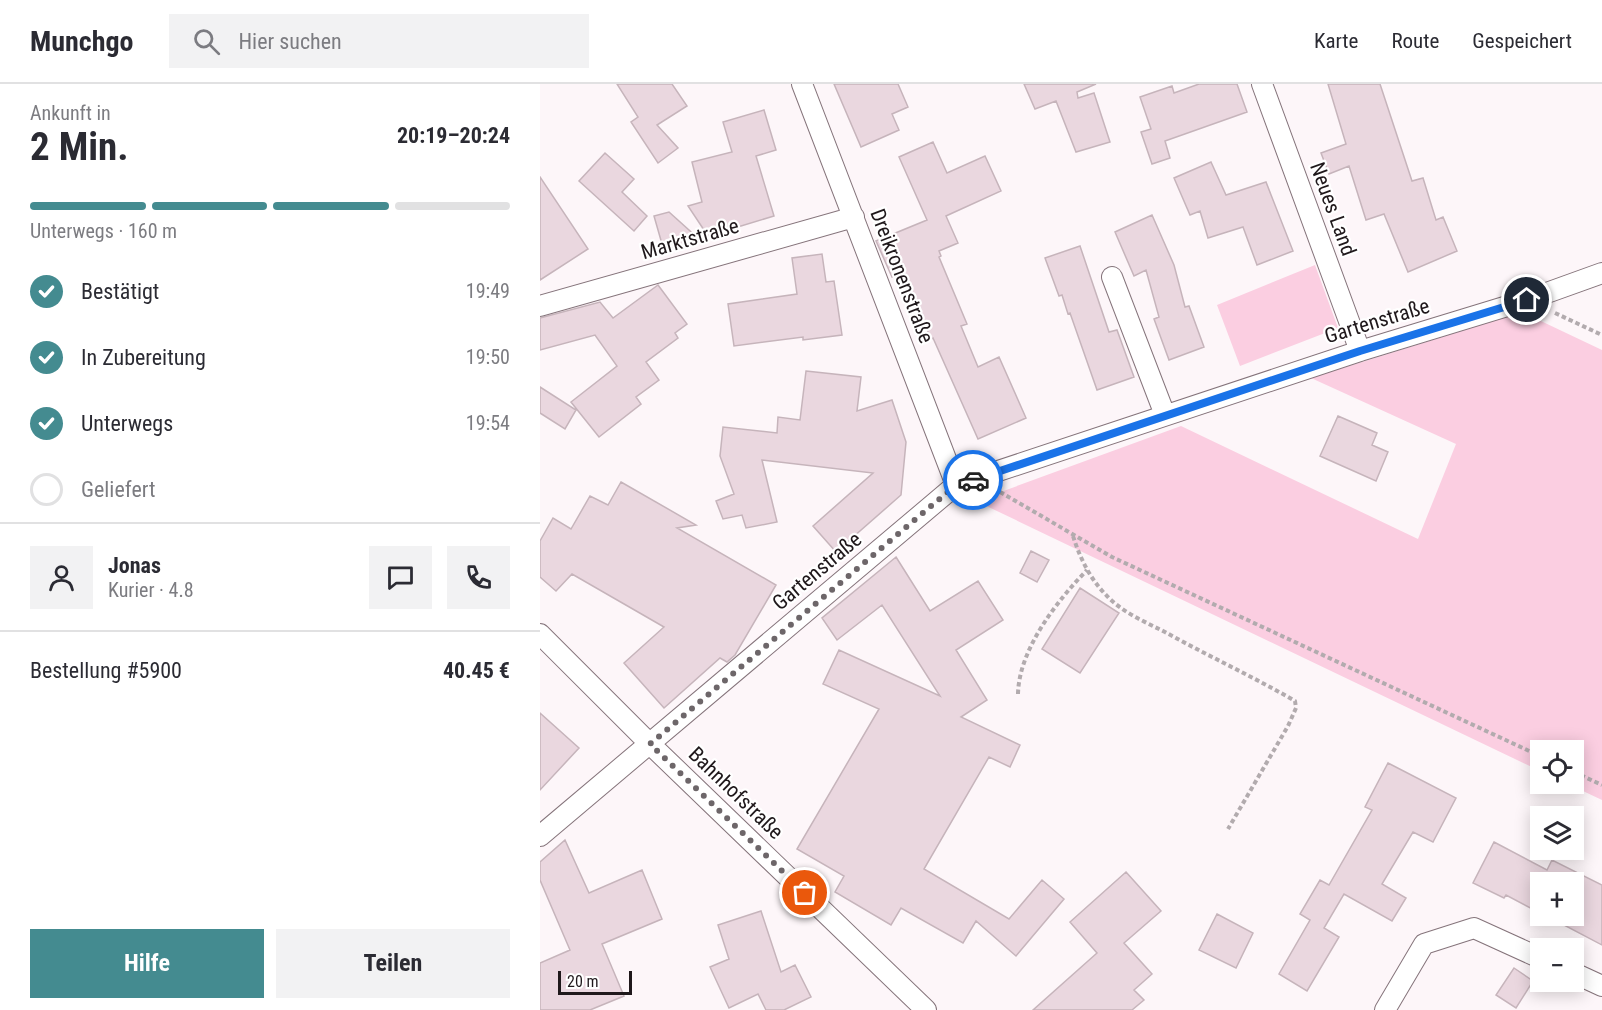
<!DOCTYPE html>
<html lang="de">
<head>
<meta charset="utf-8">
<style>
	:root { --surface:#fff; --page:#f2f2f3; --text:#2b2b33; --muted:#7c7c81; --line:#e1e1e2; --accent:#448b90 }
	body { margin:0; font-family:"Roboto Condensed",sans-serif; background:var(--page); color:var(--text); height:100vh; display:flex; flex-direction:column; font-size:22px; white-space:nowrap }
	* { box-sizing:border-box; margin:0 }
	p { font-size:20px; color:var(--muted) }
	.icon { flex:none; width:33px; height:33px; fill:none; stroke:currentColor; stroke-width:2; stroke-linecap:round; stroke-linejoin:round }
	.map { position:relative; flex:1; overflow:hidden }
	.sheet { display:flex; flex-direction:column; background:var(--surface); width:540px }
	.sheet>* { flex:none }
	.fabs { position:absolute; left:990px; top:656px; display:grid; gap:12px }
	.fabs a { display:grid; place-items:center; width:54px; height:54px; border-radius:0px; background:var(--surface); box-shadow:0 3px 15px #0003; font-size:30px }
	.scale { position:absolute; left:18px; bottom:15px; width:74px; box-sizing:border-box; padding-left:6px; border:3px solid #1f181b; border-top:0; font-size:16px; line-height:21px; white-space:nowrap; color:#1f181b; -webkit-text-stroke:4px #fff; paint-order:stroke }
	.pin { position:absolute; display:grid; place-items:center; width:51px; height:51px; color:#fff; margin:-26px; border:3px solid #fff; border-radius:50%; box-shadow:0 2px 6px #0007 }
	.courier { position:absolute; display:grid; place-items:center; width:60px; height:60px; margin:-30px; border:4px solid #1a73e8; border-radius:50%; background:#fff; color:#222; box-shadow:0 2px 8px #0007 }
	.overview em { font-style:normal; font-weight:700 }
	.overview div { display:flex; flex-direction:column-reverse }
	.overview { display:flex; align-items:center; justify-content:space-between; height:102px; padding:0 30px }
	h1 { font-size:39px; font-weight:700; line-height:45px }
	.bar { display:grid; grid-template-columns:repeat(4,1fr); gap:9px 6px; align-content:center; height:72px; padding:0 30px }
	.bar i { height:8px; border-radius:4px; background:var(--line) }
	.bar .active { background:var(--accent) }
	.bar p { grid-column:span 4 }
	.line { display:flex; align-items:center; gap:15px; padding:0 30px; border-top:2px solid var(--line) }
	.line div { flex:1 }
	.round { display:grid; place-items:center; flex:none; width:63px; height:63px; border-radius:0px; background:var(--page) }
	ol { padding:0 30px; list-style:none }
	li { display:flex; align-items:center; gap:18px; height:66px }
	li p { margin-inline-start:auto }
	li .icon { padding:6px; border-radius:50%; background:var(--accent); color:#fff; stroke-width:4 }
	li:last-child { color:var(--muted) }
	li i { width:33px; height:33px; border:3px solid var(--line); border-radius:50% }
	.cta { display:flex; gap:12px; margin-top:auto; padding:12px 30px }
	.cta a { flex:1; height:69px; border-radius:0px; background:var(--accent); color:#fff; font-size:24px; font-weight:700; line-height:69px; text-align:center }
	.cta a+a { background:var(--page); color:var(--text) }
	header { display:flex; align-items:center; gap:36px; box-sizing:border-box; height:84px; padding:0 30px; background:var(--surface); border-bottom:2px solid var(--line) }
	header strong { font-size:28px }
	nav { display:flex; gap:33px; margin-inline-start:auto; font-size:21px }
	.search { width:420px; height:54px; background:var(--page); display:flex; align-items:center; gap:15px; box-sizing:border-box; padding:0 21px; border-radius:0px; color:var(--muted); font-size:22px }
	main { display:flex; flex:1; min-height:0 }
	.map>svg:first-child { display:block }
	.green { fill:#fbcee1 }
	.building { fill:#ead7df; stroke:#c6b4bb; stroke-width:1.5 }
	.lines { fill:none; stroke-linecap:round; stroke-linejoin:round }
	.minor-casing { stroke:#85747b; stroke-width:22 }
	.path { stroke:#b2abae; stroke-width:4; stroke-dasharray:4.5 3; stroke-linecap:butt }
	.minor { stroke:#fff; stroke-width:20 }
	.done { stroke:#6d6669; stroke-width:6; stroke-dasharray:0 10.8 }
	.route { stroke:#1a73e8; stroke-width:8 }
	.labels { text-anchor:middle; stroke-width:4.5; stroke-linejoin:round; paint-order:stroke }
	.street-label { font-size:21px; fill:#1f181b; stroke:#fff }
</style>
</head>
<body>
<header>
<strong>Munchgo</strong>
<div class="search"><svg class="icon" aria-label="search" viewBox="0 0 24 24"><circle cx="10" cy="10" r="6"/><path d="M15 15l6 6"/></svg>Hier suchen</div>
<nav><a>Karte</a><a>Route</a><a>Gespeichert</a></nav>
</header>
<main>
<section class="sheet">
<div class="overview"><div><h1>2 Min.</h1><p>Ankunft in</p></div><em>20:19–20:24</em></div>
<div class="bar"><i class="active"></i><i class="active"></i><i class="active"></i><i></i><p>Unterwegs · 160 m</p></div>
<ol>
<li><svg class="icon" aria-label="check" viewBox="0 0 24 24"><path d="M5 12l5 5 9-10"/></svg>Bestätigt<p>19:49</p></li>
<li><svg class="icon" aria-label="check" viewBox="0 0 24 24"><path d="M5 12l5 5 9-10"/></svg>In Zubereitung<p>19:50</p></li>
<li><svg class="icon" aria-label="check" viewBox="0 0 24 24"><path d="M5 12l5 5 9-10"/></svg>Unterwegs<p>19:54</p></li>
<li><i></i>Geliefert</li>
</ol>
<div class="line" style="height:108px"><a class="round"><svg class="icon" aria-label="person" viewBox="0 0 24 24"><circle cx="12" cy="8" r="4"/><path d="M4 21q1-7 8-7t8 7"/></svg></a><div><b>Jonas</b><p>Kurier · 4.8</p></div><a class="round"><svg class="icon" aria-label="chat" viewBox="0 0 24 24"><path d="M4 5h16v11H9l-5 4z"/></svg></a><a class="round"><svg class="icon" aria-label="phone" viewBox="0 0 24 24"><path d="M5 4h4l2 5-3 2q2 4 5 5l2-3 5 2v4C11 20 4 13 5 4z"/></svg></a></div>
<div class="line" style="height:78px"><div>Bestellung #5900</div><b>40.45 €</b></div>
<div class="cta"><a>Hilfe</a><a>Teilen</a></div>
</section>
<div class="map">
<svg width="1062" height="926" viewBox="0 0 1062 926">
	<rect width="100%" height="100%" fill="#fdf6f9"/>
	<!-- green -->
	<path class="green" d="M775,181L798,244L700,282L677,221Z
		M982,228L1062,266V716L1026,699H1034V666H1000V687L436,417L641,342L878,455L916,360L771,294Z"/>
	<!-- building -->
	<path class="building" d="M77,0H132L147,22L117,41L138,64L118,79L91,38L98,33Z
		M294,0H358L368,23L352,30L359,46L321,63Z
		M484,0H556L537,8L538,14L554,9L570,58L536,68L516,17L495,25Z
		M659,0H697L707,28L625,57L630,74L612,80L601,48L611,45L600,13L632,2L634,9Z
		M788,0H840L872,97L883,94L896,136L903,133L917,167L868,188L844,130L826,136L809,82L789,90L781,69L806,60Z
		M224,26L236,66L216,72L234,132L168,152L148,122L162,118L152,78L192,68L183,38Z
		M393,58L407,89L445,72L461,107L406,132L418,159L399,167L401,172L399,173L427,240L421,242L438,283L459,273L486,334L438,355L393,254L391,255L362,188L352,193L336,157L387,136L359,73Z
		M65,69L94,95L82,108L107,132L94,147L39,97Z
		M671,78L686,111L726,98L753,167L717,181L703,143L668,154L660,127L650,131L634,94Z
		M0,93L48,165L0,196Z
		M129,128L160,156L124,167L114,132Z
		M612,131L634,181L645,223L649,222L664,263L629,276L614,235L619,233L606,186L594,192L575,148Z
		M540,162L569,248L577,246L594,293L557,306L530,229L528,230L522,211L519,212L505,174Z
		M282,170L286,198L294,197L302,251L263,256V253L194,262L188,220L257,210L252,174Z
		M118,201L147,240L135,249L138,254L106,278L119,296L96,313L101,320L59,353L31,318L77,282L55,251L0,266V234L60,218L73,234Z
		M266,287L321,293L317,327L352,316L366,358L361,411L296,468L273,442L333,389L222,376L237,438L206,444L202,431L183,435L176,417L194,410L180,372L183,343L237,349L238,333L260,336Z
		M0,303L36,326L25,345L0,329Z
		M798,332L837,349L832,361L848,368L836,397L780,372Z
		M81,398L156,441L137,444L236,501L195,571L187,578L180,574L124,624L84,579L124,543L32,490L16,507L0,493V457L13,434L31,445L50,412L68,421Z
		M491,467L509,476L497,498L480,489Z
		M356,473L390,527L438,497L463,536L416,566L447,616L421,633L480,661L470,683L449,673L384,785L469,835L502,796L524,815L476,872L436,837L423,859L361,824L351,841L295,808L304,792L257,765L339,625L283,600L299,566L400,612L342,521L297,556L282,534Z
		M540,504L579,529L540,589L502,565Z
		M0,629L39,664L0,706Z
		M848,679L916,714L893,758L873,748L842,800L866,814L852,837L804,810L784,844L799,853L767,907L739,890L770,836L760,830L780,796L789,801L832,726L825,723Z
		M25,756L49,809L102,786L122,835L62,860L84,912L50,926H0V879L30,866L0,796V778Z
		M954,758L1007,786L1012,776L1062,801V861L1005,831H1034V798H1000V829L966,811L964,814L933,799Z
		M586,788L621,827L584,859L612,890L594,906L604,916L592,926H493L557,869L530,838Z
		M221,827L241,888L255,881L271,913L244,926H226L218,910L189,924L170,883L189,875L178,841Z
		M677,830L713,849L696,884L659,866Z
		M974,884L993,897L976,924L956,911Z"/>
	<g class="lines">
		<defs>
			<path id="minor" d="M262,0L416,401
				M722,0L820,267
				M572,193L625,331
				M0,222L314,133
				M0,550L110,660L386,926
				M0,752L416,401L820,267L987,216L1062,189
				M1034,889L1062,902
				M845,926L884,860L934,844L1000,874"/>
		</defs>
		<!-- minor casing -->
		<use href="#minor" class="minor-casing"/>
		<!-- path -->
		<path class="path" d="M1015,229L1062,251
			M460,408L572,473L1000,672
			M533,452C540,474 550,495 567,512C582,528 605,538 625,548C668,572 712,592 755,617L756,624L748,642L688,745
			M478,610C479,565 517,517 547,486
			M1034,688L1062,701"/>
		<!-- minor -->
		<use href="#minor" class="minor"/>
	</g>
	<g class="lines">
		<!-- done -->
		<path class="done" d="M265,809L110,660L416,401L433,396"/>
		<!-- route -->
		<path class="route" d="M433,396L820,267L987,216"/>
	</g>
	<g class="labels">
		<!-- street labels -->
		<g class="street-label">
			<text transform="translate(793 125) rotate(70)" y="7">Neues Land</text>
			<text transform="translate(150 155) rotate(-16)" y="7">Marktstraße</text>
			<text transform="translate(362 192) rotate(69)" y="7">Dreikronenstraße</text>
			<text transform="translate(837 237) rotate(-17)" y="7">Gartenstraße</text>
			<text transform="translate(277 487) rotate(-40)" y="7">Gartenstraße</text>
			<text transform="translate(196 709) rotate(44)" y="7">Bahnhofstraße</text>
		</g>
	</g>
</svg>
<div class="fabs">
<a><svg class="icon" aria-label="locate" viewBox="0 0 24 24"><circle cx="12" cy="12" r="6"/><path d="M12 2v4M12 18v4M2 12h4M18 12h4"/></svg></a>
<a><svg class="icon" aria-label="layers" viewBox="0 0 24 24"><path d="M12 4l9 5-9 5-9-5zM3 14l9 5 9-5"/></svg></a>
<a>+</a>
<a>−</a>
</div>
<div class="scale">20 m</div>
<div class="pin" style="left:265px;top:809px;background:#ea580c"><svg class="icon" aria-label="bag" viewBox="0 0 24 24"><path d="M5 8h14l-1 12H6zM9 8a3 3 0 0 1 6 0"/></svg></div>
<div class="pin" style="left:987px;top:216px;background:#1f2937"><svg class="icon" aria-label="home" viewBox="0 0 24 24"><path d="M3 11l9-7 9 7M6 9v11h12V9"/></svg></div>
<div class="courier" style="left:433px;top:396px"><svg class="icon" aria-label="car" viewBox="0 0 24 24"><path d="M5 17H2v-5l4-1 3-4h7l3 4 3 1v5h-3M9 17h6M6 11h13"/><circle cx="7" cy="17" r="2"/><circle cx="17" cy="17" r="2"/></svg></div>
</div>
</main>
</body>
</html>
